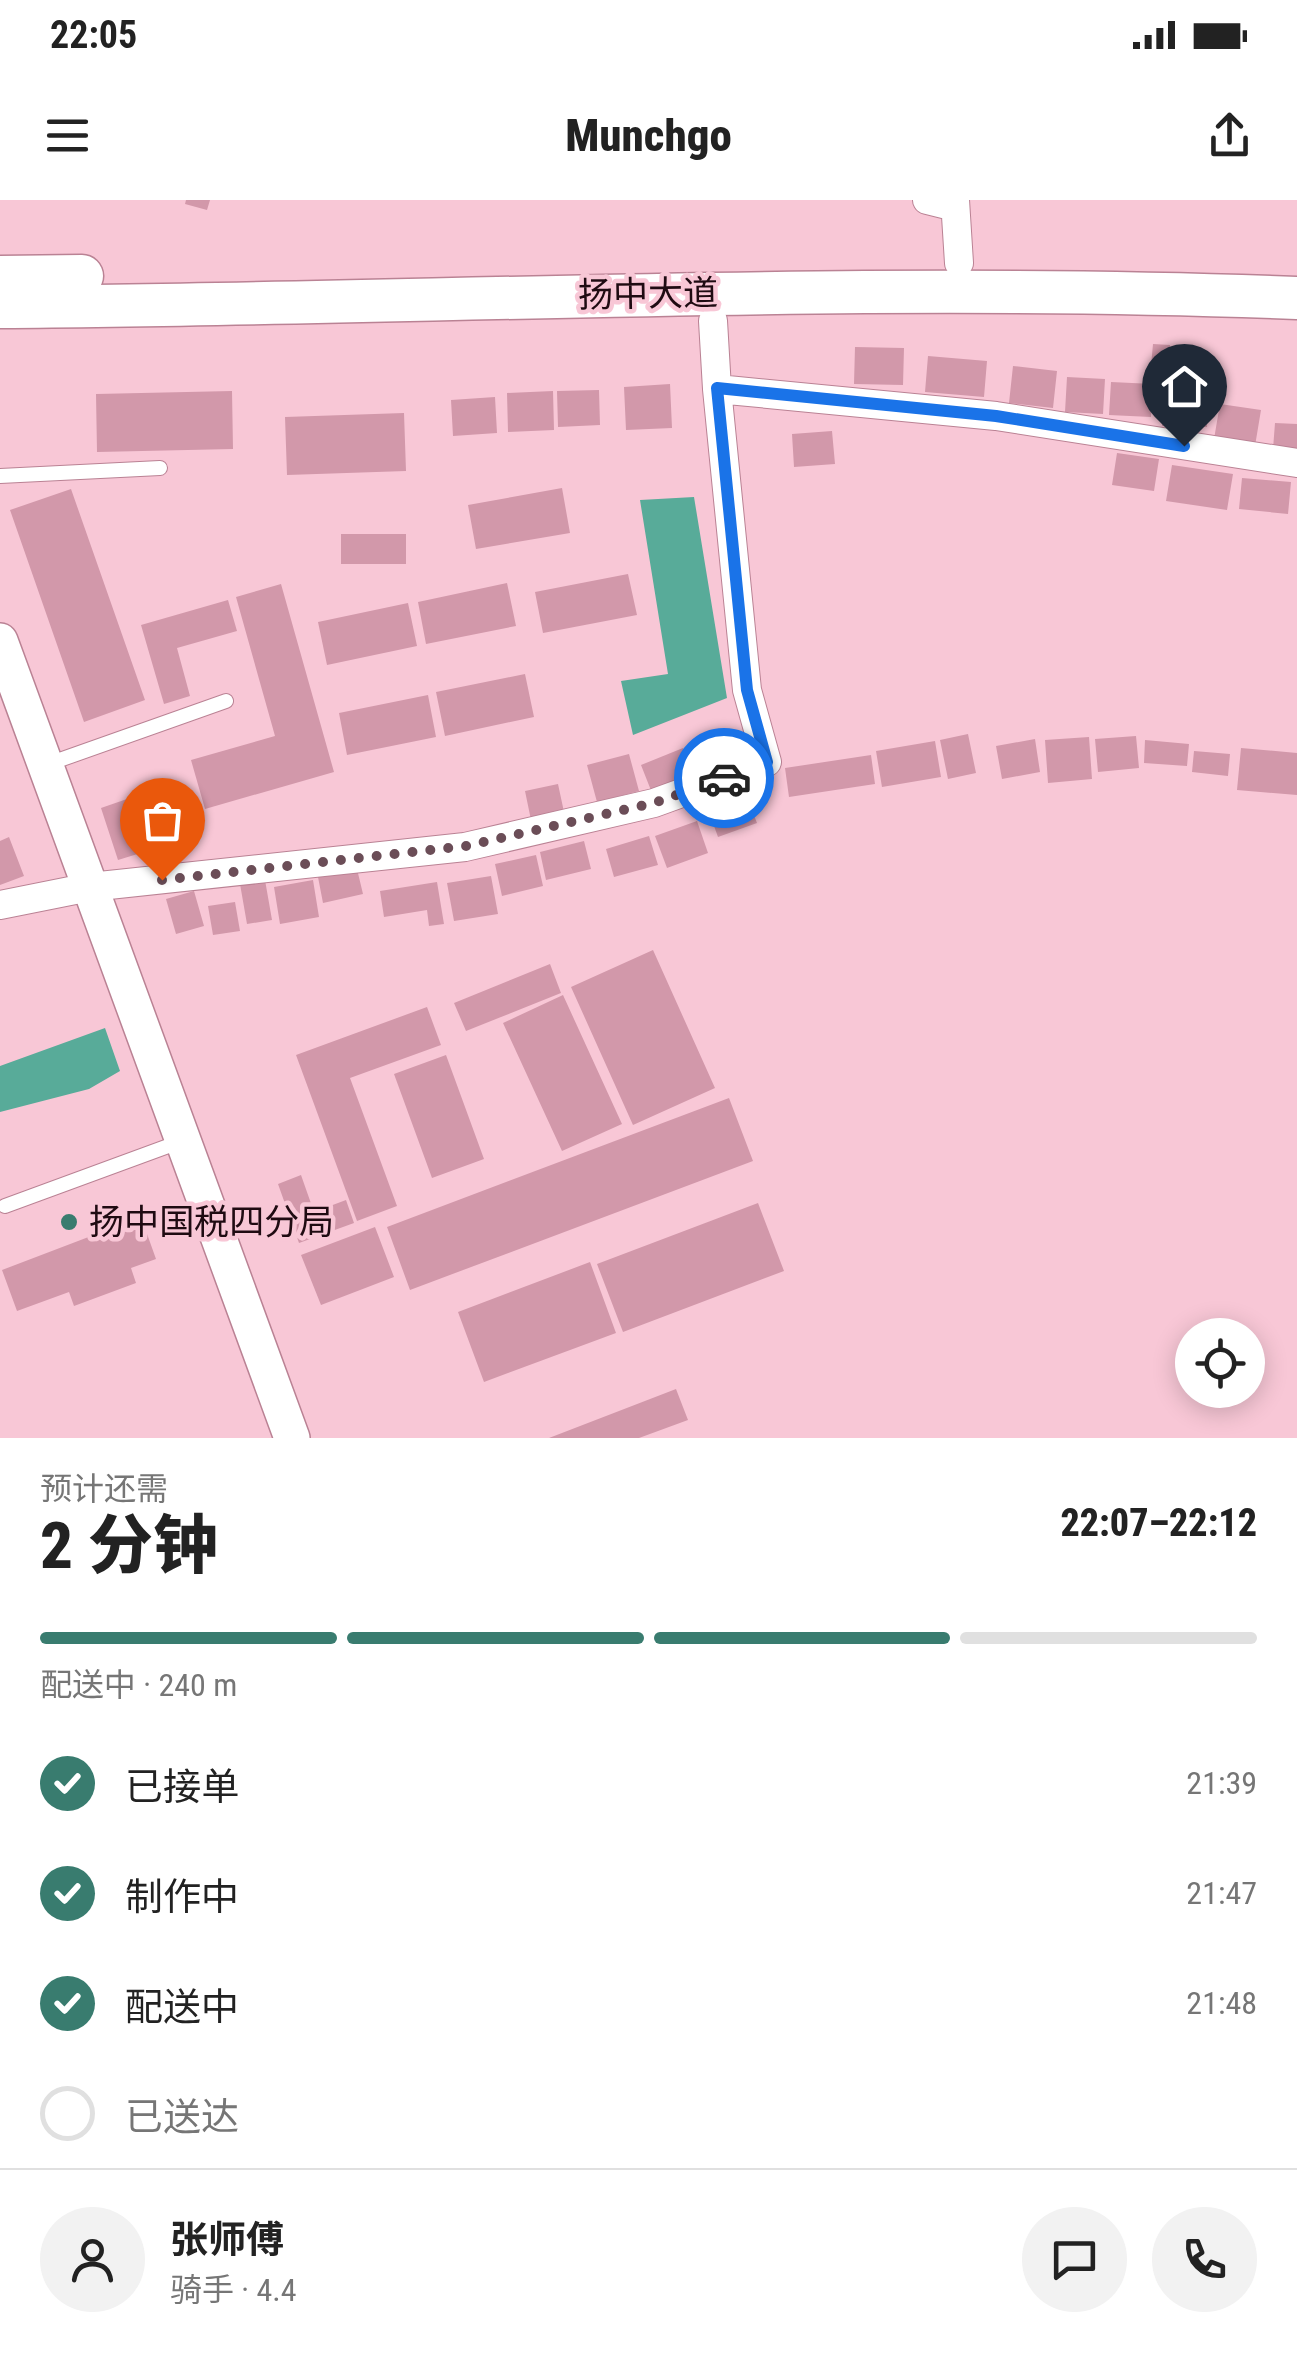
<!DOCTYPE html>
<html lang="zh">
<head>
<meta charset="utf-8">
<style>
	:root { --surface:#fff; --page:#f2f2f2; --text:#222; --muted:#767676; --line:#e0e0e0; --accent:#397c6f }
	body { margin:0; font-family:"Roboto Condensed","Noto Sans SC",sans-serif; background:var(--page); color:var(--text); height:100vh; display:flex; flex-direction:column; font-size:38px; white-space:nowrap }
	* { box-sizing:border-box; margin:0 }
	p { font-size:32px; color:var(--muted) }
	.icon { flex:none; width:55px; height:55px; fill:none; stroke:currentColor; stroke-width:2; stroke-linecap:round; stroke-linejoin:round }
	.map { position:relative; height:1238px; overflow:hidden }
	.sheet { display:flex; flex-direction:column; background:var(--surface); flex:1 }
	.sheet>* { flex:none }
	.fabs { position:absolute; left:1175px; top:1118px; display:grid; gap:20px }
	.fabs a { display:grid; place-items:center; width:90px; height:90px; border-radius:50%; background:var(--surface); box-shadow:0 5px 25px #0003; font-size:50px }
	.pin { position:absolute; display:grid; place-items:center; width:85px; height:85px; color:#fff; margin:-102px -42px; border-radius:50% 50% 50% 0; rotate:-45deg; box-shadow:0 0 10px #0007 }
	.pin .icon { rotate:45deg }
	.courier { position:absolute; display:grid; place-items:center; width:100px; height:100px; margin:-50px; border:8px solid #1a73e8; border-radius:50%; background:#fff; color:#222; box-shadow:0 2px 12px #0007 }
	.headline em { font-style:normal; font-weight:800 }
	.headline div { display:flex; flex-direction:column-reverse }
	.headline { display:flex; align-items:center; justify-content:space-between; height:170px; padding:0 40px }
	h1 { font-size:65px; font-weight:800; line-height:75px }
	.bar { display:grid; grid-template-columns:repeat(4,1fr); gap:15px 10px; align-content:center; height:120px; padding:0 40px }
	.bar i { height:12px; border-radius:8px; background:var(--line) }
	.bar .current { background:var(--accent) }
	.bar p { grid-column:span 4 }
	.line { display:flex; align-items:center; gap:25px; padding:0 40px; border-top:2px solid var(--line) }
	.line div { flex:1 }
	.round { display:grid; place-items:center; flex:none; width:105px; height:105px; border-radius:52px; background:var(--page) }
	ol { padding:0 40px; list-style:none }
	li { display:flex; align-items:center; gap:30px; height:110px }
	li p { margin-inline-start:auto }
	li .icon { padding:10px; border-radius:50%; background:var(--accent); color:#fff; stroke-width:4 }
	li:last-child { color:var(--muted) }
	li i { width:55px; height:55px; border:5px solid var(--line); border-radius:50% }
	.status { display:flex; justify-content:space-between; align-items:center; height:70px; padding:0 50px; background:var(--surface); direction:ltr }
	.status svg { height:28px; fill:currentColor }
	header { display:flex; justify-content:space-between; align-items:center; height:130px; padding:0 40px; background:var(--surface); font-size:45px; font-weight:800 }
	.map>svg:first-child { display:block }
	.water { fill:#58ab99 }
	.building { fill:#d298aa }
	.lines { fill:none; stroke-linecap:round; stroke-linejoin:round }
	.service-casing { stroke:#ba8294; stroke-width:16 }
	.minor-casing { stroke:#ba8294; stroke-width:30 }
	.tertiary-casing { stroke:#ba8294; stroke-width:38 }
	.primary-casing { stroke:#ba8294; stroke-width:45 }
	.service { stroke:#fff; stroke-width:14 }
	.minor { stroke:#fff; stroke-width:28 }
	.tertiary { stroke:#fff; stroke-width:35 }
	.primary { stroke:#fff; stroke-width:42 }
	.done { stroke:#6b4d57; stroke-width:10; stroke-dasharray:0 18 }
	.route { stroke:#1a73e8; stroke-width:12 }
	.poi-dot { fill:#397c6f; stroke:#f8c7d6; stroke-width:4 }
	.labels { text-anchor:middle; stroke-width:9; stroke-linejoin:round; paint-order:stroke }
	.street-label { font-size:35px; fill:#1f0b12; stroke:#f8c7d6 }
	.poi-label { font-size:35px; fill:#1f0b12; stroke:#f8c7d6; text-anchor:start }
</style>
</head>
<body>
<div class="status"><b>22:05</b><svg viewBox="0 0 49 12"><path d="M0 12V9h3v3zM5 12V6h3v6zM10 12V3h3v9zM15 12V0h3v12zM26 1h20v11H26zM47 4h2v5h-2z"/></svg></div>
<header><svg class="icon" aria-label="menu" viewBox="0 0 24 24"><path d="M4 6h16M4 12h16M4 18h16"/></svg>Munchgo<svg class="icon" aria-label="share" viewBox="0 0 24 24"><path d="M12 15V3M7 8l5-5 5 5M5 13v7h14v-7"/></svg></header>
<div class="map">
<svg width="1297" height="1238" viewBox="0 0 1297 1238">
	<rect width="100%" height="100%" fill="#f8c7d6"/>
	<!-- water -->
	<path class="water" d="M694,297L727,498L633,535L621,481L668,474L640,300Z
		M105,828L120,871L89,889L0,912V866Z"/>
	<!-- building -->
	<path class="building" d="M186,0H210L207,10L185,4Z
		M1153,144L1170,145L1168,178L1150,177Z
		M855,147L904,148L903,185L854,184Z
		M928,156L987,161L984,197L925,192Z
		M1013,166L1057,171L1053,208L1009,203Z
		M1067,177L1105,179L1103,214L1065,212Z
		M1111,182L1153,184L1151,217L1109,215Z
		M670,184L672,228L626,230L624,187Z
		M599,190L600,225L558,227L557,191Z
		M232,191L233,249L97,252L96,194Z
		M553,191L554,230L508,232L507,193Z
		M1163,191L1208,192L1207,227L1162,226Z
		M495,197L497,233L453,236L451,200Z
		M1220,204L1261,210L1255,246L1214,239Z
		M404,213L406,271L287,275L285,217Z
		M1275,223L1297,224V250L1273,249Z
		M832,231L835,264L794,267L792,234Z
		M1117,253L1159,259L1154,291L1112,285Z
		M1172,265L1233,274L1227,310L1166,301Z
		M1242,278L1291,282L1288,314L1239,309Z
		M562,288L570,333L476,349L468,305Z
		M71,289L145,500L84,522L10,310Z
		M341,334H406V364H341Z
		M628,374L637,415L543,433L535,392Z
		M507,383L516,426L426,444L418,402Z
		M281,384L334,572L205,609L191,560L275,536L236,397Z
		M228,400L237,431L177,448L190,496L164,504L141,425Z
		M408,403L417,446L327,465L318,422Z
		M525,474L534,517L445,536L436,492Z
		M428,495L436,537L347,555L339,513Z
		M968,534L976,573L948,579L940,540Z
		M1136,536L1139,568L1098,572L1095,539Z
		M1089,537L1092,579L1048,583L1045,540Z
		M1035,539L1040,572L1002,579L996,546Z
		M1145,540L1189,544L1187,566L1144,563Z
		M935,541L941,577L882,587L876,551Z
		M683,548L694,576L652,593L641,565Z
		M1241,548L1297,553V595L1237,590Z
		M1194,551L1230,554L1228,576L1192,572Z
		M629,554L639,591L597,602L587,565Z
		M871,555L875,584L789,597L785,568Z
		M558,584L564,612L531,620L525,591Z
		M744,590L757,623L718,637L706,604Z
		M127,599L144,652L118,660L101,608Z
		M697,621L708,653L667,668L655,636Z
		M649,636L658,665L614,677L606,649Z
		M9,637L24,676L0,685V641Z
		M584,641L591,669L546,680L540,652Z
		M536,655L543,686L502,696L495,664Z
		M357,669L363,694L323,703L318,677Z
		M491,676L498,714L454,721L447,683Z
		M265,680L272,720L247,724L240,684Z
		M313,680L319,717L280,724L274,687Z
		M437,682L444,724L429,726L427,710L384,717L380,691Z
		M194,691L204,726L176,734L166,699Z
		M235,702L240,731L213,735L208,706Z
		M653,750L715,888L633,925L571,787Z
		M550,764L561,793L466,831L454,803Z
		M563,795L622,924L562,951L503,823Z
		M427,807L441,845L350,878L397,1006L357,1021L296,855Z
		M446,855L484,959L432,978L394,874Z
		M729,898L753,961L410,1090L387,1027Z
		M301,975L314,1012L346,1000L354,1023L299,1043L278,984Z
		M758,1003L784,1071L623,1132L597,1064Z
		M141,1017L156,1059L131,1068L136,1083L74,1106L69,1092L17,1111L2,1070Z
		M375,1027L394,1077L321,1105L301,1055Z
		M590,1062L616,1133L484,1182L458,1112Z
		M676,1189L688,1220L639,1238H549Z"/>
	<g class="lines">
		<defs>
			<path id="service" d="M0,276L160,268
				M48,564L226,501
				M5,1006L182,941"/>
			<path id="minor" d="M927,0L955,7
				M955,0L959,63
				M717,189L996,216L1297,263
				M0,705L90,687L465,647L654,603L767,562L747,490L717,189L713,121"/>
			<path id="tertiary" d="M0,441L292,1238"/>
			<path id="primary" d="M0,77L82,76
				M0,107C433,104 864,81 1297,98"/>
		</defs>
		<!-- service casing -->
		<use href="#service" class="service-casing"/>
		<!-- minor casing -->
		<use href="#minor" class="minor-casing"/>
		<!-- tertiary casing -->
		<use href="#tertiary" class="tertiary-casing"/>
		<!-- primary casing -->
		<use href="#primary" class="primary-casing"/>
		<!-- service -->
		<use href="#service" class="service"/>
		<!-- minor -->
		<use href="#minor" class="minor"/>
		<!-- tertiary -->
		<use href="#tertiary" class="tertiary"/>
		<!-- primary -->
		<use href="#primary" class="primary"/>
	</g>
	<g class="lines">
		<!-- done -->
		<path class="done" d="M162,680L466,646L654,603L724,578"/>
		<!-- route -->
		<path class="route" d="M724,578L767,562L747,490L717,188L996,216L1184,246"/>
	</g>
	<!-- markers -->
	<circle class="poi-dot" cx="69" cy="1022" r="10"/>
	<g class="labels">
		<!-- street labels -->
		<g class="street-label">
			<text transform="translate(648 94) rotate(-1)" y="12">扬中大道</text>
		</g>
		<!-- poi labels -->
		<g class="poi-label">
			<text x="89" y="1034">扬中国税四分局</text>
		</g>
	</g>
</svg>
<div class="fabs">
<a><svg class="icon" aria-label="locate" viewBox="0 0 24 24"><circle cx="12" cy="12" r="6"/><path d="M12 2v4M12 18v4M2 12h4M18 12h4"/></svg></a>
</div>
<div class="pin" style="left:162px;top:680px;background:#ea580c"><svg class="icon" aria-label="bag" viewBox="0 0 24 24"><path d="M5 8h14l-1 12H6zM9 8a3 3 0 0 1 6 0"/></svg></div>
<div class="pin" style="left:1184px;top:246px;background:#1f2937"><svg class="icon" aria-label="home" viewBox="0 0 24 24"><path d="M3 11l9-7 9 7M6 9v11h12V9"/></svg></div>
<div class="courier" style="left:724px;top:578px"><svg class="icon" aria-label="car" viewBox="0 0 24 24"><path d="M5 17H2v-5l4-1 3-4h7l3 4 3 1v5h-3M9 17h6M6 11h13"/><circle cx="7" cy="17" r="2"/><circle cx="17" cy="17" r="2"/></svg></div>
</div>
<section class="sheet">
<div class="headline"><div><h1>2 分钟</h1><p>预计还需</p></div><em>22:07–22:12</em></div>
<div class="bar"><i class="current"></i><i class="current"></i><i class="current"></i><i></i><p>配送中 · 240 m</p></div>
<ol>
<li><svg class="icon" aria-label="check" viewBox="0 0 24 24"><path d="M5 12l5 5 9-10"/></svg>已接单<p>21:39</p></li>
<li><svg class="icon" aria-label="check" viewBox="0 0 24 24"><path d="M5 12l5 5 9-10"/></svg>制作中<p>21:47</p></li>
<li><svg class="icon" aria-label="check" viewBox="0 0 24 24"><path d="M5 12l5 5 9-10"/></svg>配送中<p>21:48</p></li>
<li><i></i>已送达</li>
</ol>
<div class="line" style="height:180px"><a class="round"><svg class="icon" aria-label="person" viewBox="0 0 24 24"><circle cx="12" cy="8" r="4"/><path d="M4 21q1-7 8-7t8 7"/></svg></a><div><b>张师傅</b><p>骑手 · 4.4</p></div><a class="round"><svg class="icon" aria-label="chat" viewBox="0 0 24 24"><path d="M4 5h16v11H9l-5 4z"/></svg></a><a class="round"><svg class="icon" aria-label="phone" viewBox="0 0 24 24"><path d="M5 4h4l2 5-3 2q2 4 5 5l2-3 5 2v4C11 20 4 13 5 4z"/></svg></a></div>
</section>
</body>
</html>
